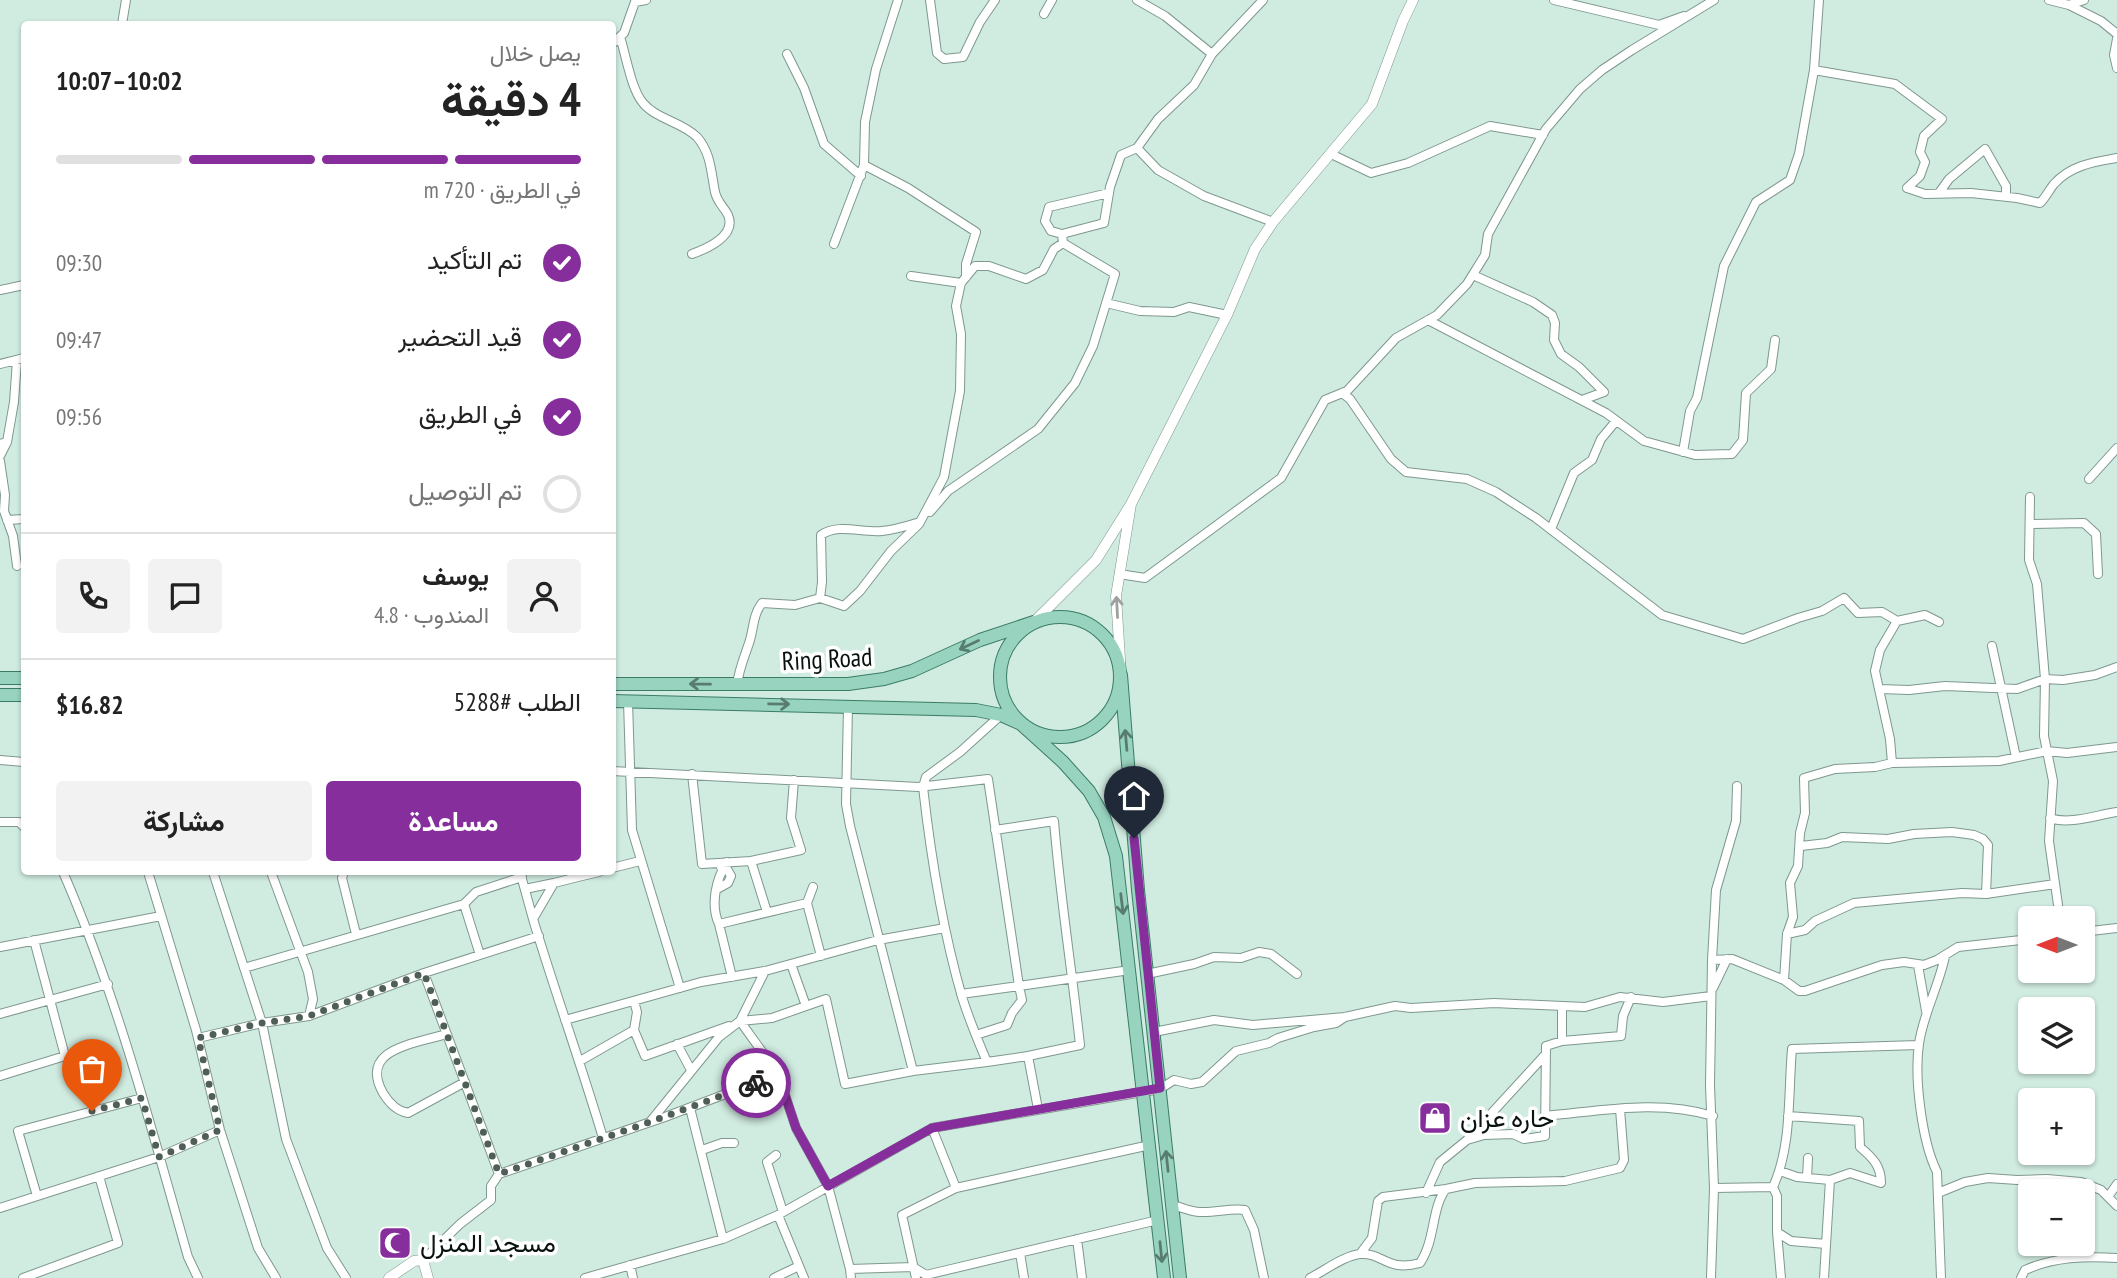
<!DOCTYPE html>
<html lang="ar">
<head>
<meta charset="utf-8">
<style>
	:root { --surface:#fff; --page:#f2f2f2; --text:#222; --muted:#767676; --line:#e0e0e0; --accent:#862e9b }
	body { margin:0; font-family:"PT Sans Narrow",Vazirmatn,sans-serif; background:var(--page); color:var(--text); direction:rtl; height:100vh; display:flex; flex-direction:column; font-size:26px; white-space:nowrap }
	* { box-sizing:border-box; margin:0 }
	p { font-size:23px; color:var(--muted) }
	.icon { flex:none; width:38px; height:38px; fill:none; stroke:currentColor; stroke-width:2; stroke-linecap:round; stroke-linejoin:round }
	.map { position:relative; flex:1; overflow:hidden; direction:ltr }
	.panel { position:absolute; left:21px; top:21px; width:595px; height:854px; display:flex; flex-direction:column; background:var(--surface); border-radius:7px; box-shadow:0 2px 5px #0004; direction:rtl }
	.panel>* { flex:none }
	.needle { width:46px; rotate:270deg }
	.fabs { position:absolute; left:2018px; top:906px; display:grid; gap:14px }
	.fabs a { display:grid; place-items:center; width:77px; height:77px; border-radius:7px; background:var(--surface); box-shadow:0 2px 5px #0004; font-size:35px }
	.pin { position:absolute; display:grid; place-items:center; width:60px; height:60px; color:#fff; margin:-72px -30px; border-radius:50% 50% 50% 0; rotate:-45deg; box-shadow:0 0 7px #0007 }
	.pin .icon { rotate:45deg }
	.courier { position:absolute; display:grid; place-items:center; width:70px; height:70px; margin:-35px; border:5px solid #862e9b; border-radius:50%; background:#fff; color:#222; box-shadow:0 2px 9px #0007 }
	.headline em { font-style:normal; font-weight:700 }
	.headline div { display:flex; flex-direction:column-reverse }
	.headline { display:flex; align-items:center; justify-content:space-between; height:119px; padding:0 35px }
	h1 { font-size:46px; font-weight:700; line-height:52px }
	.bar { display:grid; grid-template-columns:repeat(4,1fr); gap:10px 7px; align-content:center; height:84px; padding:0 35px }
	.bar i { height:9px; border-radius:5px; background:var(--line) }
	.bar .active { background:var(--accent) }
	.bar p { grid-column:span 4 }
	.line { display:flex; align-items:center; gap:18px; padding:0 35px; border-top:2px solid var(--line) }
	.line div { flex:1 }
	.round { display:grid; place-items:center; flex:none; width:74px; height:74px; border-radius:7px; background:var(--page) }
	ol { padding:0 35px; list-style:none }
	li { display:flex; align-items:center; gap:21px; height:77px }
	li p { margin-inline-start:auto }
	li .icon { padding:7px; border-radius:50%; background:var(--accent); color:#fff; stroke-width:4 }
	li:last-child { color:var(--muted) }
	li i { width:38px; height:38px; border:4px solid var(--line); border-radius:50% }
	.primary-button { display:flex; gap:14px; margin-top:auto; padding:14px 35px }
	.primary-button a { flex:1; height:80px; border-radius:7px; background:var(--accent); color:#fff; font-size:28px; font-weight:700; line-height:80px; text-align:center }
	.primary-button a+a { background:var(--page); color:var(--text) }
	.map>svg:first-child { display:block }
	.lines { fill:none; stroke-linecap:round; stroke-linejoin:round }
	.minor-casing { stroke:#7f988e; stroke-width:10 }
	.tertiary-casing { stroke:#7f988e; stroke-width:11 }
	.primary-casing { stroke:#3a7c66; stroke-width:14 }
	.minor { stroke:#fff; stroke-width:8 }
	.tertiary { stroke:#fff; stroke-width:10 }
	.primary { stroke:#98d3bf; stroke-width:12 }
	.oneway { stroke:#9da19f }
	.oneway2 { stroke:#587d70 }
	.done { stroke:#4f5f58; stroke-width:7; stroke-dasharray:0 12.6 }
	.route { stroke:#862e9b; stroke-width:9 }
	.labels { text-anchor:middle; stroke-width:7; stroke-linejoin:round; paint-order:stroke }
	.street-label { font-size:26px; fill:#09130f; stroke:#fff }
	.poi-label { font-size:26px; fill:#09130f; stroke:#fff; text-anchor:start }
</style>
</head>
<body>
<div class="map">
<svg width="2117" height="1278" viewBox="0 0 2117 1278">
	<rect width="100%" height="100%" fill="#d0ebe0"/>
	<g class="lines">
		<defs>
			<path id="minor" d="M930,0L937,53L944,59L963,57L980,22L995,0
				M1137,0L1165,16L1212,54
				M1263,0L1212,54L1194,85L1158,119L1137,148L1158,170L1204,196L1273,222
				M1554,0L1659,25L1684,16
				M2049,0L2069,5L2084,0
				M2069,5L2101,21L2117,34
				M1044,14L1052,0
				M122,24L126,0
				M620,37C626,55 631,89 643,103C656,119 682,122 697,137C711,153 711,172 715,192C717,202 724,207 728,215C737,236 706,249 692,254
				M2117,39L2114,55L2117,68
				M612,44L624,33L635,2L646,0
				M787,54L804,88L824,144L861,176
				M1814,70L1895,84L1942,119L1924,136L1920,152L1925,162L1920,176L1907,188L1925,194L1971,193L2017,198L2040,203C2046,197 2049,190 2054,184C2071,165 2094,162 2117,158
				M1331,154L1371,173L1408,163L1490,126L1543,135
				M864,165L908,188L976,232L966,264V277
				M1939,193L1949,179L1985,149L2006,186V196
				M1062,234L1051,231L1045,221L1049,207L1109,193
				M834,244L864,165L865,122L876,69L898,0
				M1473,275L1533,302L1552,315L1555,323L1554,340L1561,354L1579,367L1604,392L1582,400
				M911,276L961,283L975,266H989L1026,279L1043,270L1054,249L1063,243
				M0,290L24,285
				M1106,303L1140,311L1174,312L1189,307L1227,315
				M1428,320L1606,413L1644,441L1695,455L1732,454L1743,440L1746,393L1771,369L1775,340
				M0,364L24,358
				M1342,393L1350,399L1391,459L1406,472L1467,479L1496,492L1536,518L1662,615L1743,639L1798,618L1822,611L1844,598L1858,613L1882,612L1897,621L1925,615L1939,622
				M7,442L14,402L17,360
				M0,444L7,442L0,456
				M1683,452L1690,411L1697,398L1724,266L1756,202L1790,180L1799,154L1814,70L1819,0
				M0,461L5,495L4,511L13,536L17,566
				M2089,479L2117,448
				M2030,497L2029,560L2037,584L2045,679L2044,736L2053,781L2049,841L2060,919
				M930,512L948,491L1038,429L1075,383L1093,346L1115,274L1063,243L1062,234L1104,223L1110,187L1121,155L1137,148
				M7,520L24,519
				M2030,524L2084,523L2096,534L2098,574
				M1551,529L1574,473L1592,460L1601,439L1616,421
				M1119,574L1145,578L1281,478L1325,400L1347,391L1396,338L1437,315L1467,284L1485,255L1488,234L1546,129L1580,89L1602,70L1632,50L1714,0
				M820,598L822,582L821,535C839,523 861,533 882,531C895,530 907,526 920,522
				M1992,646L2016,757
				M737,685C739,668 745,656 750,640C754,626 753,615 762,603L795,605L820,598L844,606L860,591L891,551L919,524L944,477L960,391L961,334L956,306L961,283
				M1880,689L1909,690L1945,686L2017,689L2045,679L2063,680L2095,675L2117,667
				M628,701L632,830L680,988
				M848,706L846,804L850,826L913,1071L987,1062
				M1001,715L960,752L926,777L923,787C931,858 942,928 962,997C969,1019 978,1041 987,1062L1028,1056
				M0,760L24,762
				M1892,763L1890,739L1875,671L1880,650L1897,621
				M612,771L918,787L988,779L1019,986L1130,970
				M692,774L702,864L751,861L767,912
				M2050,818C2069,825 2096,815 2117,812
				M0,822H19L24,827
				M995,830L1054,821C1060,896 1072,970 1080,1045L1028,1056L1038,1109
				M1801,846L1827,843L1842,837L1888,839L1914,834L1952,832L1974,835L1983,839L1988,845L1986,894
				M751,861L801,850L791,818L794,780
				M612,868L640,861
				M63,872C117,996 151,1127 188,1257L198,1278
				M148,872L196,1030L220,1130L258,1248L276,1278
				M213,872L262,1023L286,1139L327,1248L346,1278
				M271,872L308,972L313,999L309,1016
				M344,872L342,878L356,934
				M520,872L533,919
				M578,872V877L554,883L533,919C555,992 581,1064 603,1138
				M578,877L599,872
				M525,889L554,883
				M717,889L728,883L731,876L727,869L721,867
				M807,903L813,887
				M719,924C710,905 716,879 727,862
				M2082,932L2117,928
				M1787,934L1805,930L1815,921L1854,903L1962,893L1986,894L2055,884
				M0,947L161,916
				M480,955L464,904L476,892L522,877
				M1712,960L1732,959L1784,980L1799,991H1805L1882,965L1904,962L1924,965L1937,960L1958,947L2030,939
				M791,964L806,1006
				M1918,965L1926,1011
				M244,968L464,904
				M424,973L499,1174
				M1147,974L1194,964L1214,957L1241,958L1259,952L1271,954L1297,974
				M732,977L719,924L807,903L821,956
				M1784,980L1787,934L1793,917L1790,883L1798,866L1800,833L1805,813L1804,778L1835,769L1875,767L1892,763L1999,761L2047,751L2067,753L2117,747
				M1713,988L1727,959
				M961,994L1019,986L1022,1000L1012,1013L1007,1025L976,1035
				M634,1001L637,1012L634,1030
				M1562,1007V1041
				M0,1014L108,984
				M565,1020L701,982L765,971L878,940L945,928
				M1154,1032L1214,1020L1253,1025L1345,1017L1395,1006L1411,1008L1494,1003L1585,1007L1620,997L1663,1002L1711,996
				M446,1034C416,1044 358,1048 383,1093C389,1103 396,1111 408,1113L465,1082
				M198,1038L262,1023L309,1016L424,973L539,936
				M677,1044L691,1070
				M580,1061L634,1030L645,1056L729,1026
				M739,1064L757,1082
				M0,1076L65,1056L34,940
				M690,1108L723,1239
				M1545,1116C1601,1111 1658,1099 1713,1116
				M650,1122L719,1037L740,1021L765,971
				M932,1128L956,1188
				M1467,1140L1544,1056
				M702,1150L722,1143H734
				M776,1155L767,1162L783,1212
				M1780,1171L1797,1177L1830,1180L1850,1173L1881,1183C1881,1166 1873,1158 1860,1147L1859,1121L1788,1116
				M1807,1178L1808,1158
				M1773,1187L1777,1196V1232L1791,1241L1826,1244
				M1714,1188L1773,1187C1792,1146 1788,1094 1792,1049L1918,1045
				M1426,1193L1440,1162L1467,1140L1484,1135L1513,1134L1524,1139L1545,1136L1546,1046L1562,1041L1621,1036L1623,1016L1631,997
				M1938,1193L1965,1182L1988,1178L2017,1180L2047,1179L2081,1182L2101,1190L2117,1206
				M37,1196L18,1131L142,1098
				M2108,1197L2117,1184
				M1172,1205C1181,1207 1191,1212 1200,1212C1215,1213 1230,1208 1245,1210L1254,1230L1264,1278
				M0,1208L159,1157L220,1130
				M778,1215L804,1278
				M1777,1232L1781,1278
				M1077,1239L1082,1278
				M1020,1253L1024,1278
				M1360,1254L1372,1238L1378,1201L1383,1197L1446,1189
				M423,1260L460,1224L491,1200V1186L499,1174L665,1117L778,1074
				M630,1265L633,1278
				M850,1269L828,1186L796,1128L778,1074L740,1021L772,1018L826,999L845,1084L913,1071
				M23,1278L118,1243L99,1176
				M585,1278L723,1239L778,1215L932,1128L1160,1089L1174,1080L1191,1084L1202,1082L1236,1051L1269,1043L1278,1038L1314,1027L1336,1023L1345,1017
				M774,1278L799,1266
				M851,1278L850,1269L913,1267L926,1275L1158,1220
				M916,1278L902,1215L956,1188L1150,1145
				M1310,1278C1324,1271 1345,1255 1361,1254C1384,1253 1386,1272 1420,1263C1436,1239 1431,1208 1446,1189L1475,1183L1565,1181L1620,1168L1624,1160L1620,1109
				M1711,1278L1714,1188L1710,1085L1712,960L1716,890L1736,821L1737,786
				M1824,1278L1830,1180
				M1941,1278L1937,1172C1922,1142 1914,1078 1919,1044C1923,1014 1939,986 1945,956
				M2021,1278L2025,1270C2054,1257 2085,1256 2117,1258"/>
			<path id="tertiary" d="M1131,504L1227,315L1255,249L1273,222L1372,104L1403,21L1413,0
				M1034,622L1096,560L1131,504L1116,596L1121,675
				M389,1278L414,1261L423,1260L428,1278"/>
			<path id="primary" d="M1000 677a60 60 0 1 1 120 0a60 60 0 1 1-120 0Z
				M1121,675L1138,890L1180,1278
				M0,678H24
				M612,684H848L884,679L912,671L980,640L1034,622
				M0,695H24
				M612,701L976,710L1001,715L1021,724L1063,762L1089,791L1104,817L1116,856L1164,1278"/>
		</defs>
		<!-- minor casing -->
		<use href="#minor" class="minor-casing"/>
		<!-- tertiary casing -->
		<use href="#tertiary" class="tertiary-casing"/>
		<!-- primary casing -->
		<use href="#primary" class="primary-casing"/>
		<!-- minor -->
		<use href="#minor" class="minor"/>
		<!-- tertiary -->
		<use href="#tertiary" class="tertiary"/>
		<!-- primary -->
		<use href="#primary" class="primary"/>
	</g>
	<!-- one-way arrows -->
	<defs><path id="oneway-shaft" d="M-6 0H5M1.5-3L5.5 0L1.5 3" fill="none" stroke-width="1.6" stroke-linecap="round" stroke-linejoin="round" transform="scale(1.75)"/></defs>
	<use class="oneway" href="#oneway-shaft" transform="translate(1117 607) rotate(-93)"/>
	<g class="oneway2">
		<use href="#oneway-shaft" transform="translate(969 645) rotate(155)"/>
		<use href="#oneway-shaft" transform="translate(700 684) rotate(-179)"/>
		<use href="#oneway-shaft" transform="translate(779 704) rotate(1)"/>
		<use href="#oneway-shaft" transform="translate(1126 740) rotate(-95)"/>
		<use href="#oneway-shaft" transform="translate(1122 904) rotate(83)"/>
		<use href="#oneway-shaft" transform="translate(1167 1161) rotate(-96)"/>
		<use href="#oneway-shaft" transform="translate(1161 1252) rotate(84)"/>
	</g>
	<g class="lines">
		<!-- done -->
		<path class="done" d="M92,1111L142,1098L159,1157L220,1130L198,1038L262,1023L309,1016L424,973L499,1174L650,1122L756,1083"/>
		<!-- route -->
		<path class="route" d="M756,1083L778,1074L796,1128L828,1186L932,1128L1160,1088L1134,838"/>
	</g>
	<!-- icons -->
	<defs>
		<symbol id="shop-square" viewBox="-11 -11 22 22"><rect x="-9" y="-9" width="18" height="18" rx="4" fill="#862e9b" stroke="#fff"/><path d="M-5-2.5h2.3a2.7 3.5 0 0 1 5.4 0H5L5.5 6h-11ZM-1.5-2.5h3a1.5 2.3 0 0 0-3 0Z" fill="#fff"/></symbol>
		<symbol id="mosque-square" viewBox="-11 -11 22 22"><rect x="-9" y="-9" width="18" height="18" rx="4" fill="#862e9b" stroke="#fff"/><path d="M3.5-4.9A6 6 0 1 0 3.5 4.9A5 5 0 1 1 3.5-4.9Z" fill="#fff"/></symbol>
	</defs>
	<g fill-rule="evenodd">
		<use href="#shop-square" x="1416" y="1099" width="38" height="38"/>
		<use href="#mosque-square" x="376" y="1224" width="38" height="38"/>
	</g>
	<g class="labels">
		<!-- street labels -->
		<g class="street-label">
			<text transform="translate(827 659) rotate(-3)" y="9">Ring Road</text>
		</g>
		<!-- poi labels -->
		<g class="poi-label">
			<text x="1460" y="1127">حاره عزان</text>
			<text x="420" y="1252">مسجد المنزل</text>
		</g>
	</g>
</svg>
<div class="fabs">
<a><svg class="needle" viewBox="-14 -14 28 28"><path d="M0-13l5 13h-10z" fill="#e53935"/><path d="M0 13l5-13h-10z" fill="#767676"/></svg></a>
<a><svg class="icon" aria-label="layers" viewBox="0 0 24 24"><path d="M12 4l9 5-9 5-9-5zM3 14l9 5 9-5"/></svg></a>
<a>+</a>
<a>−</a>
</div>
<div class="pin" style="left:92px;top:1111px;background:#ea580c"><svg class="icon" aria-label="bag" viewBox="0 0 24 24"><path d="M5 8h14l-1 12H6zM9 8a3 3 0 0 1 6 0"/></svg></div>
<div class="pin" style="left:1134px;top:838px;background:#1f2937"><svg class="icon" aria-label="home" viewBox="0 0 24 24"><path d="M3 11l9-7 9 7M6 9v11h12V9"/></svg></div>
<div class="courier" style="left:756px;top:1083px"><svg class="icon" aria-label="bike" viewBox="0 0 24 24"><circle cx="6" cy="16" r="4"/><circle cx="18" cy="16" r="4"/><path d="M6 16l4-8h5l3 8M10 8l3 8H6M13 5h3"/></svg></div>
<section class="panel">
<div class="headline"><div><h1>4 دقيقة</h1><p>يصل خلال</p></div><em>10:02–10:07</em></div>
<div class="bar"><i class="active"></i><i class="active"></i><i class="active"></i><i></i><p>في الطريق · 720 m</p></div>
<ol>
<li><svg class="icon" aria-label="check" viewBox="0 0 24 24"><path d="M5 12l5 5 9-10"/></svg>تم التأكيد<p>09:30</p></li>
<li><svg class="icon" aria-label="check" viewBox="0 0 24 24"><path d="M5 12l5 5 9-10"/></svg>قيد التحضير<p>09:47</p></li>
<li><svg class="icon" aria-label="check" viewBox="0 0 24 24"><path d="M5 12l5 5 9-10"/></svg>في الطريق<p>09:56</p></li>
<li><i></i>تم التوصيل</li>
</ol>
<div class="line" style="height:126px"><a class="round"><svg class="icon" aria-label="person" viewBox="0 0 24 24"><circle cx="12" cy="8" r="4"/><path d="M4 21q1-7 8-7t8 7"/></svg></a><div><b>يوسف</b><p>المندوب · 4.8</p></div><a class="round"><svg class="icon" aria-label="chat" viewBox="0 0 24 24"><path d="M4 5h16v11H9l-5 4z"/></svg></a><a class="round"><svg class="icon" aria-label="phone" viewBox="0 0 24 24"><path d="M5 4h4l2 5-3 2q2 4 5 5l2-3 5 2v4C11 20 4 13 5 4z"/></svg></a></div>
<div class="line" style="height:91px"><div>الطلب #5288</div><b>$16.82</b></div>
<div class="primary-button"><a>مساعدة</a><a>مشاركة</a></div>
</section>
</div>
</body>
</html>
